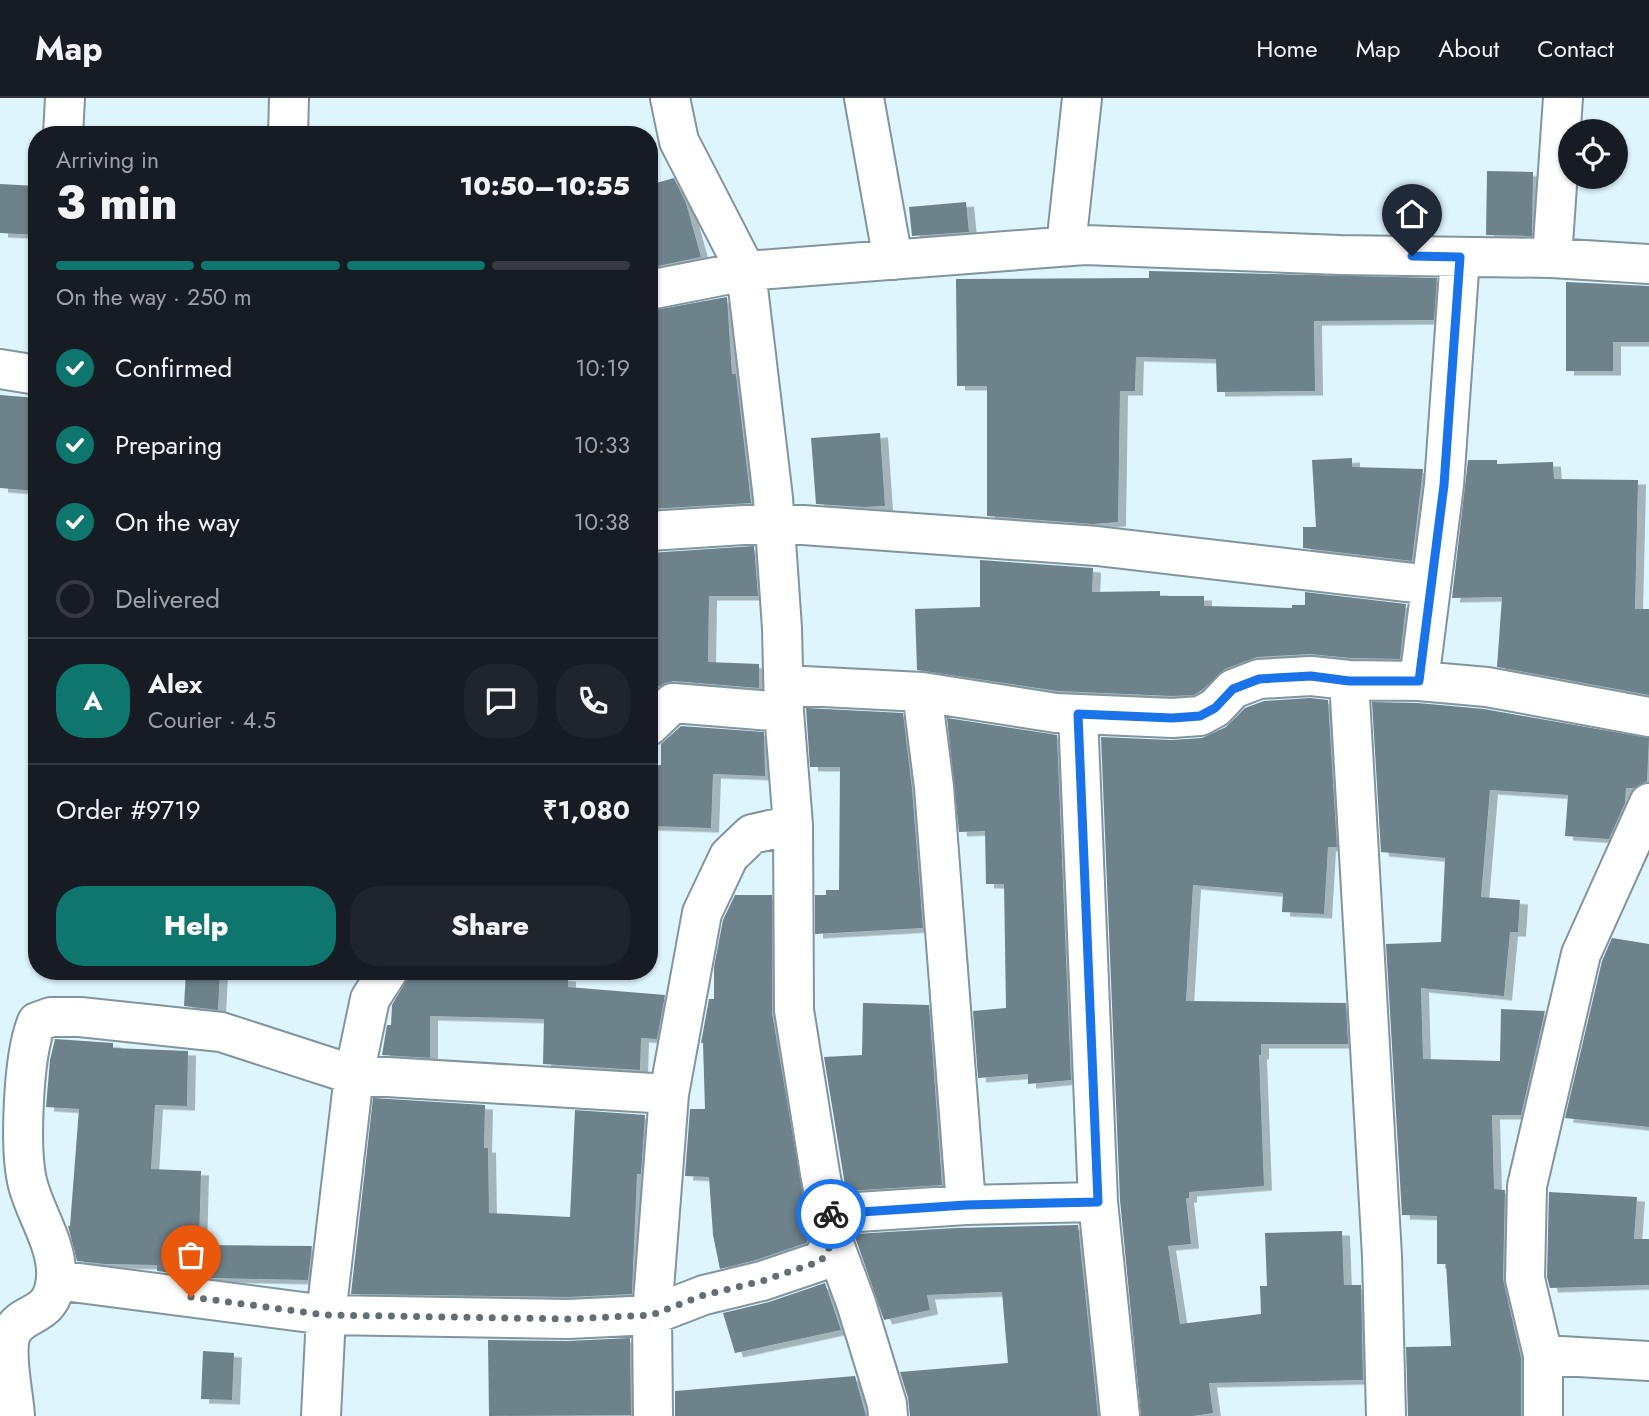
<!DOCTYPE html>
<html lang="en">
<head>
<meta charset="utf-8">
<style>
	:root { --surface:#171b24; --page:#20242c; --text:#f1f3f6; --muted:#9ea1a6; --line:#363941; --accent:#0f766e }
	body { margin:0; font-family:Jost,sans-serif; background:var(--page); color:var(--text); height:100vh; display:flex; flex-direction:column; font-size:26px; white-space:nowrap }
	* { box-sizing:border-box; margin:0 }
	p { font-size:23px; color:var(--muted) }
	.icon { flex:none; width:38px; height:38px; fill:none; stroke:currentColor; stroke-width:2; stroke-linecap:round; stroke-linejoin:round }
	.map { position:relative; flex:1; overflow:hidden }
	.drawer { position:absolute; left:28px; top:28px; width:630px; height:854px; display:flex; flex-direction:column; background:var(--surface); border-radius:28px; box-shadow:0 2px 5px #0004 }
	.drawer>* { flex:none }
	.controls { position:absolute; left:1558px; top:21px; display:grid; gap:14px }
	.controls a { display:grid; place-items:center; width:70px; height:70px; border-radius:50%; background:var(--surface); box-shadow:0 2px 5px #0004; font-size:35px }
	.pin { position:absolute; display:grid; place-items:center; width:60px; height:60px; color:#fff; margin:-72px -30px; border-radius:50% 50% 50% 0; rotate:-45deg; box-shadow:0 0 7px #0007 }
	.pin .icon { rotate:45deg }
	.courier { position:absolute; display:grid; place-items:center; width:70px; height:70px; margin:-35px; border:5px solid #1a73e8; border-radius:50%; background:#fff; color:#222; box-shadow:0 2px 9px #0007 }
	.overview em { font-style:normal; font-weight:800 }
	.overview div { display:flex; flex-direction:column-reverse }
	.overview { display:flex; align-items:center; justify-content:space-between; height:119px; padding:0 28px }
	h1 { font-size:46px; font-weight:800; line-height:52px }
	.bar { display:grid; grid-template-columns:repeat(4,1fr); gap:10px 7px; align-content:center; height:84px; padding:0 28px }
	.bar i { height:9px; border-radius:5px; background:var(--line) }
	.bar .active { background:var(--accent) }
	.bar p { grid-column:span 4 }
	.line { display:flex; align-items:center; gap:18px; padding:0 28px; border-top:2px solid var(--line) }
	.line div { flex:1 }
	.round { display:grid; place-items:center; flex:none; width:74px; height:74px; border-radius:28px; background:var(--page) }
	ol { padding:0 28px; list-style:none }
	li { display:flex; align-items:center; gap:21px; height:77px }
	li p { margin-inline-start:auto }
	li .icon { padding:7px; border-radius:50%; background:var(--accent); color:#fff; stroke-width:4 }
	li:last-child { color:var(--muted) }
	li i { width:38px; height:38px; border:4px solid var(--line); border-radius:50% }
	.primary-button { display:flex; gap:14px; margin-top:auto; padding:14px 28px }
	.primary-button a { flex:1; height:80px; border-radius:28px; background:var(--accent); color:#fff; font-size:28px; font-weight:800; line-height:80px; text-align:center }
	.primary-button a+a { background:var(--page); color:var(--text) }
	header { display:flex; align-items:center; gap:42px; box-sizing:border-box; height:98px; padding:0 35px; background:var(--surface); border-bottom:2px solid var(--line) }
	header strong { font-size:33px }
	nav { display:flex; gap:38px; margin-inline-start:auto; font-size:24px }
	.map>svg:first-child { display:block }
	.building { fill:#6e828b; filter:url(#shadow) }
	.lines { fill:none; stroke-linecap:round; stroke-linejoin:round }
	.minor-casing { stroke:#80959d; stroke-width:42 }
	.minor { stroke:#fff; stroke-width:38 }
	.done { stroke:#616e74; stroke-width:7; stroke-dasharray:0 12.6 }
	.route { stroke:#1a73e8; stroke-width:9 }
</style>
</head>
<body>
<header>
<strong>Map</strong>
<nav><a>Home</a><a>Map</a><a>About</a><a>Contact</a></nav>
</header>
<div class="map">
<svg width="1649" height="1318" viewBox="0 0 1649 1318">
	<defs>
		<filter id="shadow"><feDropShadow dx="8" dy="4.5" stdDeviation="0" flood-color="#0004"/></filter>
	</defs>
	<rect width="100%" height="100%" fill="#def5fe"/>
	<!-- building -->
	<path class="building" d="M1487,73L1533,74L1532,138L1486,137Z
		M674,80L686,105L701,159L649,170V87Z
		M0,86L37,88V137L0,135Z
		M966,104L969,134L912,138L909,109Z
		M1149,173L1437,180L1434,222L1314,223L1315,293L1217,294L1216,261L1136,259L1135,293H1120L1118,424L1093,426L987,418V288H957L956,181L1149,180Z
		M1566,184L1649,188V244H1613V273H1566Z
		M727,199L732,276H736L751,405L649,411V213Z
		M0,297L37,300V393L0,390Z
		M880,335L885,408L864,409L816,406L811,340Z
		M1352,360V369L1423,371L1412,463L1303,450V429H1316L1312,362Z
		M1468,362H1497V366L1553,364L1554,381L1638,382L1635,511H1649V597L1497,569L1502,499L1452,500Z
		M754,448L758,498H709L708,564L759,566V590L674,583L665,585L649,594V455Z
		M980,462L1093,470L1092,494L1160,493V498H1204V508L1292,510V507H1305V494L1406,506L1400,561L1350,560L1310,556L1257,559L1225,571L1202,592L1194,597L1172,598L1058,593L917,572L915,511L980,509Z
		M1310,600L1328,602L1337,749H1328L1324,816L1282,814L1283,795L1193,787L1186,903L1346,905L1348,946H1261V957H1259L1264,1088L1189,1094V1100H1186L1191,1146L1168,1148L1180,1226L1261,1216L1260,1188H1267L1265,1135L1342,1133L1344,1187H1361L1363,1282L1209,1285L1213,1315L1193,1318H1141L1120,1102L1101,639L1171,642L1202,640L1226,629L1245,610L1264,603Z
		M1372,604L1418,605L1484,611L1649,640L1647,683L1634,690H1626L1625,705L1609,741L1565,738L1568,697L1490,692L1481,799L1520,802L1518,834H1510L1504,898L1421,890L1423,961L1500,963L1501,911L1545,913L1521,1017H1492L1494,1091L1505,1092L1503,1181L1521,1260V1318H1408L1406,1249L1451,1248L1446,1166H1437V1118L1402,1117L1386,846L1441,844L1445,760L1381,754Z
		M806,610L903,615L912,691L923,830L815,836V797H826V792H839L840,669H810Z
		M947,620L1057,637L1071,982L1028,986V976L978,980L973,913L1006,910L1004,786H986L985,733L959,734Z
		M681,628L764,634L765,678L713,676L711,730L649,728V668L661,667V646Z
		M735,797H772V915L810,1139L806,1145L756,1162L720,1171L713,1137L709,1079L685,1078L690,1011H705L703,945H701L709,901H714V869L723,822Z
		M1612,840L1649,846V1029L1565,1020L1602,863Z
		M186,873H220L218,912L184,908Z
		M509,876L568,879V889L665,897L657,941L641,940L640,972L543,966L544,921L430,918V960L382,957L387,927H391L392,907L409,878L455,881L456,877L509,879Z
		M863,905L929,907L942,1087L846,1093L824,959L862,957Z
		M55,941L113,945V950L188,953L187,1008L155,1007L151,1071L201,1073L199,1147L312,1148L308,1182L213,1180L157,1173V1167L105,1166L77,1163L68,1128H70L79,1011L46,1009L50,962Z
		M373,1000L485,1007L484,1050H488L489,1115L570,1119L575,1012L645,1017L641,1076H637L632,1196L568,1199L351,1196Z
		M1549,1094L1637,1099L1634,1141H1649V1187L1550,1190L1547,1179Z
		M1078,1127L1098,1318H910L908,1300L900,1274L1008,1265L1002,1194L927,1197L930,1212L884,1222L854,1136L956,1130Z
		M825,1185L841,1232L735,1255L723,1215L769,1204Z
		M630,1240L631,1317L489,1318L488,1242L568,1243Z
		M203,1253L234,1255L232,1302L201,1301Z
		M855,1278L866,1318H675V1293Z"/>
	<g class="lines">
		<defs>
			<path id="minor" d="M670,0L679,43L746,173L773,400L782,530L784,614L793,727L794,912L820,1075L833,1143L856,1205L887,1306L888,1318
				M864,0L893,162
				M63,37L65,0
				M288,37L289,0
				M1066,148L1082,0
				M1552,160L1649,166
				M649,192L746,173L1085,147L1340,157L1552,160L1563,0
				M0,271L37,277
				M649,433L775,425L1097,448L1431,487
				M1349,582L1382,1158L1386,1318
				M1419,583L1444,387L1460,159
				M784,587L922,594L1056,615L1172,620L1200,618L1215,610L1233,591L1259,581L1311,578L1349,582L1419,583L1487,589L1649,619
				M922,594L934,689L966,1107
				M1078,616L1098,1104L1120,1318
				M649,628L673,605L784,614
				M827,1116L966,1107L1098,1104
				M56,1182L326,1217L568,1221L652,1217L704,1197L762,1183L821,1163L833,1143
				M1543,1257L1525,1181L1527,1088L1581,856L1649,705
				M15,1318C14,1297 3,1252 12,1234C23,1211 53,1222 56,1179C58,1148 36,1117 28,1087C19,1053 23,956 37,924L51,919H80L221,934L354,977L669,996
				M321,1318L326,1217L354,977L370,901L388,873
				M653,1318L652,1217L669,996L702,815L729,758L752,736L793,727
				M1543,1318V1257L1649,1263"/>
		</defs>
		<!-- minor casing -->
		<use href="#minor" class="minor-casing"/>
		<!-- minor -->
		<use href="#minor" class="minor"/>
	</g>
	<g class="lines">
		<!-- done -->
		<path class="done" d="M191,1199L326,1217L568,1221L652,1217L704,1197L762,1183L821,1163L833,1143L827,1116H831"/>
		<!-- route -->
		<path class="route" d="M831,1116L966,1107L1098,1104L1078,616L1172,620L1200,618L1215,610L1233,591L1259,581L1311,578L1349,583H1419L1444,387L1460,159L1412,158"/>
	</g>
</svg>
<div class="controls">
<a><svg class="icon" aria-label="locate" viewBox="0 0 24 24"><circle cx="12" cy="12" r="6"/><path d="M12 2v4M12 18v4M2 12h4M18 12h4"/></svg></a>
</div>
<div class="pin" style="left:191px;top:1199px;background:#ea580c"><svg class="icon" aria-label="bag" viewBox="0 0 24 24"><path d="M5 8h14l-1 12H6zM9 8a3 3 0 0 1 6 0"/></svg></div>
<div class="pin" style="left:1412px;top:158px;background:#1f2937"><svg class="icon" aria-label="home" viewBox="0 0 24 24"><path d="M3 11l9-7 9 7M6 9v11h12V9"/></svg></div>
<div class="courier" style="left:831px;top:1116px"><svg class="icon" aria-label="bike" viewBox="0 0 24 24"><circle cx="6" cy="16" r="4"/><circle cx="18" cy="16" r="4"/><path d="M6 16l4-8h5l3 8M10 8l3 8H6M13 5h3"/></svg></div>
<section class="drawer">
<div class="overview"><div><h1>3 min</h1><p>Arriving in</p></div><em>10:50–10:55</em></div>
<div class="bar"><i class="active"></i><i class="active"></i><i class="active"></i><i></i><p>On the way · 250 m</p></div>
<ol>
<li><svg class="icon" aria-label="check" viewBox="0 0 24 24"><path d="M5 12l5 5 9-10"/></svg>Confirmed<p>10:19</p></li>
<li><svg class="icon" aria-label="check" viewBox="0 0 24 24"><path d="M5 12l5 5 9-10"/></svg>Preparing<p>10:33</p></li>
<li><svg class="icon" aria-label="check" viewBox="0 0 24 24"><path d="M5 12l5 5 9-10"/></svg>On the way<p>10:38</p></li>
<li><i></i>Delivered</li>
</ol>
<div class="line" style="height:126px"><b class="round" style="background:var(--accent);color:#fff">A</b><div><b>Alex</b><p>Courier · 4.5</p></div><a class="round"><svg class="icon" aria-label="chat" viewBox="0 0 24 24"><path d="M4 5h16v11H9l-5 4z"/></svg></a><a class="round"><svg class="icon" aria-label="phone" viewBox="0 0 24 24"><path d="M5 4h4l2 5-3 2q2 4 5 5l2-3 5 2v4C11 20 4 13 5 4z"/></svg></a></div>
<div class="line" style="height:91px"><div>Order #9719</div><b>₹1,080</b></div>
<div class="primary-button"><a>Help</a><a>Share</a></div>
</section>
</div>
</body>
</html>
